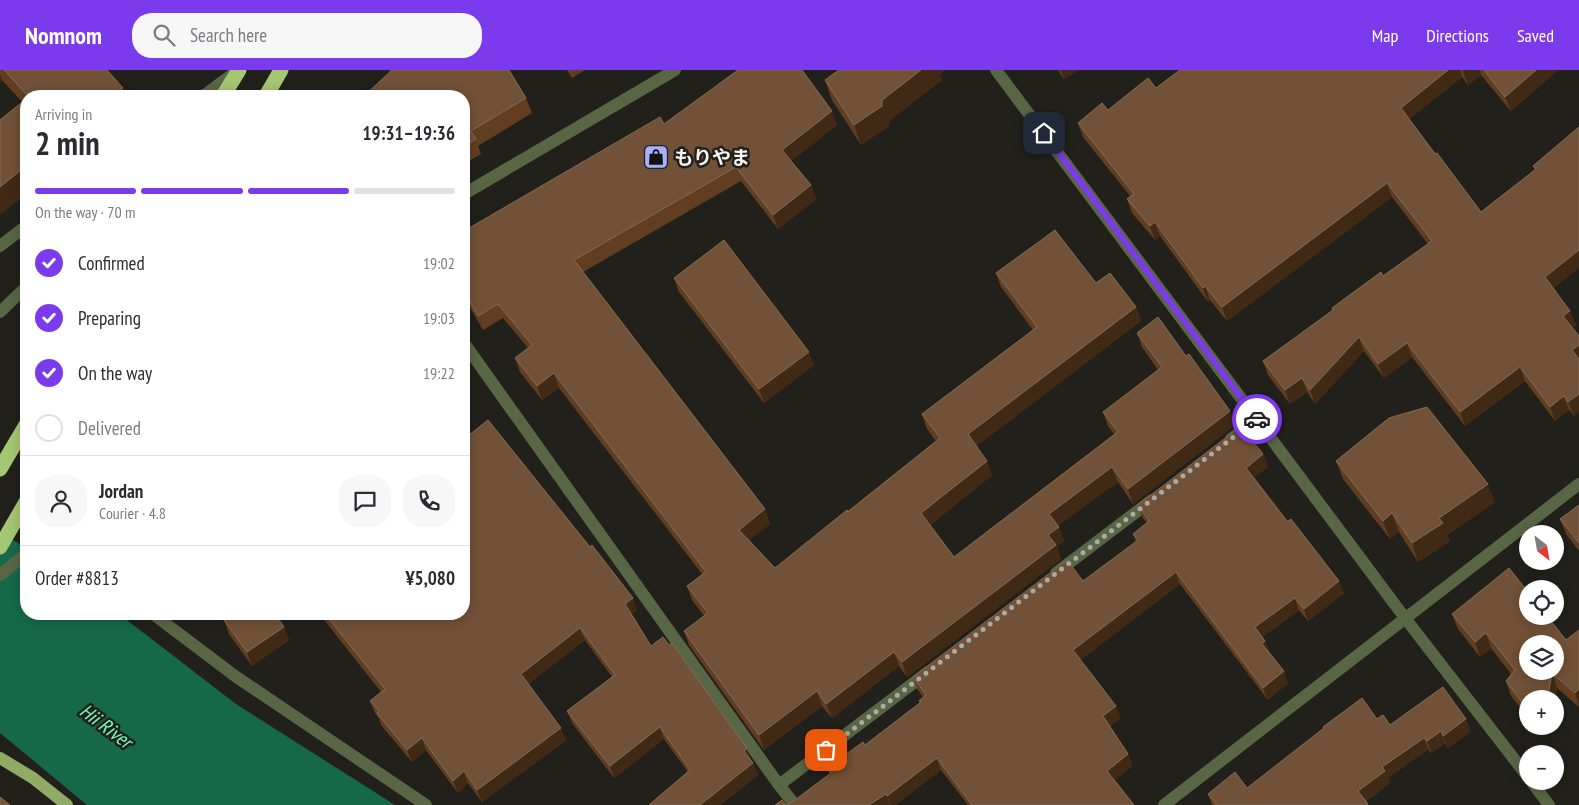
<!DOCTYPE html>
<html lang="en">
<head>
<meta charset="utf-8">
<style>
	:root { --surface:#fff; --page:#f7f7f7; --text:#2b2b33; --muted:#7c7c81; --line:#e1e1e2; --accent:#7c3aed }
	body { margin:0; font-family:"PT Sans Narrow","Noto Sans JP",sans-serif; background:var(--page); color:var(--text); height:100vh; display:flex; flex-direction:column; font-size:19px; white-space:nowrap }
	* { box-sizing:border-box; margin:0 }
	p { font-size:16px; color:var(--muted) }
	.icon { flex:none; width:28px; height:28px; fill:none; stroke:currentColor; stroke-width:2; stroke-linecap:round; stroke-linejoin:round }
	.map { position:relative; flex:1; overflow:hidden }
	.details { position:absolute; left:20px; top:20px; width:450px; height:530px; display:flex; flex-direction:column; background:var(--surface); border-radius:20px; box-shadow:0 2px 12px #0003 }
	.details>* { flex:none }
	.needle { width:32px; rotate:149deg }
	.controls { position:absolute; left:1519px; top:455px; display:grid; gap:10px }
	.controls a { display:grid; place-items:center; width:45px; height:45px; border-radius:50%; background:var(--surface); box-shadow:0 2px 12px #0003; font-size:25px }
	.pin { position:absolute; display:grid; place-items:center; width:42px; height:42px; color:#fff; margin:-21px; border-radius:10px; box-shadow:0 2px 8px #0006 }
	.courier { position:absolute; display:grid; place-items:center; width:50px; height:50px; margin:-25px; border:4px solid #7c3aed; border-radius:50%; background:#fff; color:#222; box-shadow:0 1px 6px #0007 }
	.overview em { font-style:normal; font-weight:800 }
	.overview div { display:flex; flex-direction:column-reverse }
	.overview { display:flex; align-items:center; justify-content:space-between; height:85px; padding:0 15px }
	h1 { font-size:32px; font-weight:800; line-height:38px }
	.bar { display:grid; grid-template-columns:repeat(4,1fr); gap:8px 5px; align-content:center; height:60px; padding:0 15px }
	.bar i { height:6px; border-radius:4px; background:var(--line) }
	.bar .on { background:var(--accent) }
	.bar p { grid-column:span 4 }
	.line { display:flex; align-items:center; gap:12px; padding:0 15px; border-top:1px solid var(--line) }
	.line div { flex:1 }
	.round { display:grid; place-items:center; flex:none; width:52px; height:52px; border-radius:20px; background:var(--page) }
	ol { padding:0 15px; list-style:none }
	li { display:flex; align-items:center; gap:15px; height:55px }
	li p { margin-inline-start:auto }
	li .icon { padding:5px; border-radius:50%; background:var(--accent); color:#fff; stroke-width:4 }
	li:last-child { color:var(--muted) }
	li i { width:28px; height:28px; border:2px solid var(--line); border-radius:50% }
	header { display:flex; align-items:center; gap:30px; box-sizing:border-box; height:70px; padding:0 25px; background:var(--accent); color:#fff }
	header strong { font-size:24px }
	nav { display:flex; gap:28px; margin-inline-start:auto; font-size:18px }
	.search { width:350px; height:45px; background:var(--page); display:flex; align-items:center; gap:12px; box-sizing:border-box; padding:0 18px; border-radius:20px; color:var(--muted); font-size:19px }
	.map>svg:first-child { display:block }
	.water { fill:#156948 }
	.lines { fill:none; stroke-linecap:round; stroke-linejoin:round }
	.minor { stroke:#586645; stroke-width:12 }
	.major { stroke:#8fab66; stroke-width:12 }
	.highway { stroke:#a5c773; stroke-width:15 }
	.wall { fill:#613e21 }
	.shaded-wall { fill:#412a15 }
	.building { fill:#715137; stroke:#866b54; fill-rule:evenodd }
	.done { stroke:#acaaa6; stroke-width:5; stroke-dasharray:0 9 }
	.route { stroke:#7c3aed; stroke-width:6 }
	.labels { text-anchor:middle; stroke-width:5; stroke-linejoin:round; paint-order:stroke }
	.poi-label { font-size:19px; font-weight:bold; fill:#f6f5f1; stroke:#22201b; text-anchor:start }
	.water-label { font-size:20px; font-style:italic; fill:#75fbbe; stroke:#22201b }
</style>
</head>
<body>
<header>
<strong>Nomnom</strong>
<div class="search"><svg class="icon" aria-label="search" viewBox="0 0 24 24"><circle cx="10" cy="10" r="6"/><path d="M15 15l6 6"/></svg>Search here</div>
<nav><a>Map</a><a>Directions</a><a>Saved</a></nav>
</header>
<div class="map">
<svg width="1579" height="735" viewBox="0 0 1579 735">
	<rect width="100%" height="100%" fill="#22201b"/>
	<!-- water -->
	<path class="water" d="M0,462L26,478V544H119L236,634L395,735H87L0,663Z"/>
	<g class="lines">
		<!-- minor -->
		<path class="minor" d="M996,0L1405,548L1528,707
			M203,26L237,1
			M464,124L675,0
			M0,176L26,156
			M0,242L26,217
			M464,273L779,715L795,735
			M1231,369L1257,349
			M1056,503L1152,430
			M0,505L26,484
			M153,544L235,606L426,735
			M1531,711L1549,735
			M779,715L928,602
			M1164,735L1579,414"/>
		<!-- major -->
		<path class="major" d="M0,688L33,708L67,735"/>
		<!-- highway -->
		<path class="highway" d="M223,26L239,0
			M266,26L281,0
			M0,399L26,355
			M0,477L26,432"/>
	</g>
	<!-- wall -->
	<path class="wall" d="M0,0H107L126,26H26V124L0,144V50L22,32L2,10L0,12Z
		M389,0H509L526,28L532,43L478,76L481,84L464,94V26L390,2Z
		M567,0H585L572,8Z
		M839,0H945L939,5L942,10L890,50L889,56L861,75L832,30L825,10Z
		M1058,0H1078L1064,9Z
		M1180,0H1558L1511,41L1481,5L1468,15L1462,7L1409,49L1481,142L1535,100L1533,96L1579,57L1554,218L1576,255L1572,257L1574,346L1569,340L1555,351L1525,311L1465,356L1412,287L1384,308L1364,281L1315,334L1307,322L1290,334L1268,305L1263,291L1333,241L1332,238L1383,206L1428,174L1392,127L1227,251L1210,230L1208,232L1160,166L1155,170L1132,143L1127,129L1130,126L1083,67L1078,53L1156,18Z
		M664,54L837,55L791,91L811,115L816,129L778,159L741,111L583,202L765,439L770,454L749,470L775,498L936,371L927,359L922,344L1033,260L1001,217L996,203L1096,213L1136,237L1141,251L976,376L992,405L930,455L954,487L1114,364L1108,356L1103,342L1158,300L1142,277L1137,263L1235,355L1133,434L1118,412L1058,455L1064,471L1057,476L1061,489L907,607L899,596L832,648L822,636L764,680L689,575L684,561L704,546L692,530L687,516L702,504L559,318L542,330L520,302L515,288L528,278L503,248L483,260L464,227V161Z
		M674,208L814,295L764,333L679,222Z
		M1263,384L1268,397L1254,407L1344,523L1308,551L1299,540L1262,567L1265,571L1270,583L1288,613L1268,630L1180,514L1080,590L1121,648L1110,656L1128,684L1132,696L1115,710L1134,735H968L941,700L895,735H786L795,730L830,704L827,698L865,675L920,633L919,631L923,627L917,619L913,607L1083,511L1136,472L1133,464L1147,453L1142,447L1138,435Z
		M1336,391L1495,432L1447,465L1450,471L1418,492L1399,462L1390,469L1343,409Z
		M1579,435V481L1566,464L1560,449Z
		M637,540L632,544L651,576L751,690L758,705L720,735H649L688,702L664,669L614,708L572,653L567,641L612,607L585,570L528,614L566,670L482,732L468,713L458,723L426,680L412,692L381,655L379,649L375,643L370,631L381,622L325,551L323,544H464Z
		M1452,544L1566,570L1579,560V637L1557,618L1555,629H1528V648L1511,626L1506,611L1511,604L1491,578L1480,587L1458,559Z
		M224,550L284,557L289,570L252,596L229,564Z
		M1377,649L1390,655L1471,661L1448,678L1445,673L1431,683L1428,679L1388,708L1390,713L1366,731L1368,735H1212L1208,724L1247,718Z"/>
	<!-- shaded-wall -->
	<path class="shaded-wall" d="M921,0H945L939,5L942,10L890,50L889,56L861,75L854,55L882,30Z
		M1061,0H1078L1064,9Z
		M1448,0H1460L1462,7L1406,52L1401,38Z
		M1464,0H1480L1481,5L1468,15L1463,1Z
		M1536,0H1558L1511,41L1505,27Z
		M0,4L2,10L0,12Z
		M123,18L126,26H113Z
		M832,41L837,55L787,94L782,80Z
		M26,96V124L0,144V117Z
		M1387,113L1392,127L1227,251L1222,237Z
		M811,115L816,129L778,159L773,145Z
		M1155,152L1160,166L1155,170L1150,156Z
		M1579,180V198L1550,221L1545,207Z
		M1205,216L1210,230L1208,232L1203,218Z
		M1136,237L1141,251L973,378L968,364Z
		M1570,241L1576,255L1568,260L1563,246Z
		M1359,267L1364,281L1315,334L1310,320Z
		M1407,273L1412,287L1384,308L1378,294Z
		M1579,275V293L1572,280Z
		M809,282L814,295L764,333L759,319Z
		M1520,297L1525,311L1465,356L1460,342Z
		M554,303L559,318L542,330L537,316Z
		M1302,308L1307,322L1290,334L1285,320Z
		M1579,324V342L1574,346L1568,332Z
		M1564,326L1569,340L1555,351L1550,337Z
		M1230,341L1235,355L1133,434L1128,419Z
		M1263,384L1268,397L1251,410L1246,398Z
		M987,391L992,405L927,457L921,443Z
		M1112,397L1118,412L1055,458L1049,444Z
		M1488,414L1495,432L1447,465L1450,471L1418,492L1412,473L1439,448Z
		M765,439L770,454L744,474L739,460Z
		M1392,443L1399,462L1390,469L1383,451Z
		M1059,457L1064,471L1057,476L1061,489L907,607L902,592L1048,465Z
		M1176,502L1180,514L1077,592L1073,580Z
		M1339,511L1344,523L1308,551L1304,539Z
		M633,528L637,540L630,546L625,534Z
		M1295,528L1299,540L1259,569L1255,557Z
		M284,557L289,570L252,596L247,582Z
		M580,558L585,570L525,616L521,604Z
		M1486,563L1491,578L1480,587L1475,572Z
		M1265,571L1270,583L1262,574Z
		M894,582L899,596L832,648L826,634Z
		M1284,601L1288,613L1268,630L1263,618Z
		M1552,603L1557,618L1555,632V629H1549L1548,626Z
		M1579,619V635L1575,623Z
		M817,621L822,636L764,680L759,665Z
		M1536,625L1538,629H1530Z
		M1528,631V647L1523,634Z
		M1116,636L1121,648L1107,658L1103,646Z
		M1466,649L1471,661L1448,678L1443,666Z
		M660,657L664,669L614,708L610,696Z
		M561,658L566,670L482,732L477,720Z
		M1441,661L1445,673L1431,683L1427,671Z
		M422,668L426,680L412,692L407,680Z
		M1424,668L1428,679L1388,708L1390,713L1362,733L1358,721L1382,697Z
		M747,679L751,691L744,681Z
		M1128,684L1132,696L1112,713L1107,701Z
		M937,688L941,700L895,735H891L887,726Z
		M753,693L758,705L720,735H700Z
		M464,701L468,713L458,723L453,711Z
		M886,724L890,735H869Z"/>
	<!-- building -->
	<path class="building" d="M4,0H107L123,18L113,26H28Z
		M392,0H509L526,28L471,61L476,69L464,76V26H364Z
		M738,0H802L832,41L782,80L811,115L773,145L736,97L574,190L765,439L739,460L775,498L847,440L848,442L940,368L922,344L1037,257L996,203L1055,160L1096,213L1110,203L1136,237L968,364L987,391L921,443L954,487L1118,362L1103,342L1162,297L1137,263L1158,247L1186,286L1189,284L1230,341L1128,419L1112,397L1049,444L1059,457L1048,465L1056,475L902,592L894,582L826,634L817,621L759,665L684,561L708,543L687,516L706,502L554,303L537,316L515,288L532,275L498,234L478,246L464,221V161L660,47L664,54Z
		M839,0H921L882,30V36L854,55L825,10Z
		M1180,0H1448L1401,38L1435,84L1437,83L1481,142L1536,99L1533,96L1579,57V180L1545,207L1570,241L1563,246L1579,266V275L1572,280L1579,289V324L1568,332L1564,326L1550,337L1520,297L1460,342L1407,273L1378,294L1359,267L1310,320L1302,308L1285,320L1263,291L1333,240L1332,238L1381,202L1383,206L1432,171L1387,113L1222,237L1205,216L1203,218L1155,152L1150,156L1127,129L1134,124L1078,53L1102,33L1108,40L1148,8L1156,18Z
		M1484,0H1536L1505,27Z
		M26,29V96L0,117V50Z
		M724,170L809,282L759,319L674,208Z
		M1427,337L1488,414L1439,448L1443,453L1412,473L1392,443L1383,451L1336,391L1389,348Z
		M488,350L590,477L592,475L633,528L625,534L651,576L663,567L669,575L672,573L746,677L747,679L744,681L753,693L700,735H649L690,700L660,657L610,696L567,641L615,605L580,558L521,604L561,658L477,720L464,701L453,711L422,668L407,680L377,643L379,641L370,631L385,619L325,544H464V369Z
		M1241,356L1263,384L1246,398L1287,452L1291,449L1339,511L1304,539L1295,528L1255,557L1265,571L1262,574L1284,601L1263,618L1176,502L1073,580L1116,636L1103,646L1128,684L1107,701L1134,735H972L937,688L887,726L886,724L869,735H786L795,730L831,703L827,698L863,672L865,675L921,632L919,631L926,625L913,607L1067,490L1083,511L1138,470L1133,464L1149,451L1138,435Z
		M1579,435V473L1560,449Z
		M1509,498L1528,522V546H1547L1566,570L1579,560V619L1575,623L1552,603L1548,626L1536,625L1530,629H1528V631L1523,634L1506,611L1515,600L1486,563L1475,572L1452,544ZM1528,574H1555V601H1528Z
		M234,544H275L284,557L247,582L224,550Z
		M1443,617L1466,649L1443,666L1441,661L1427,671L1424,668L1382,697L1385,701L1358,721L1368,734L1366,735H1217L1208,724L1235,702L1247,718L1324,658L1323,657L1362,628L1377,649L1383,645L1390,655Z
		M0,727L10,735H0Z
		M782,730L786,735H775Z"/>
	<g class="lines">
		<!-- done -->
		<path class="done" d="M826,680L1257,349"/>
		<!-- route -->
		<path class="route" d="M1044,63L1257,349"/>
	</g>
	<!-- icons -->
	<defs>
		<symbol id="shop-square" viewBox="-11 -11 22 22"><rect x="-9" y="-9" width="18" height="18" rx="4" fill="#a8b0fc" stroke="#22201b"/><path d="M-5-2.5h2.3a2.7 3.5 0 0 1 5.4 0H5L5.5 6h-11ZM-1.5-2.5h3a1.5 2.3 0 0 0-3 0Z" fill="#111"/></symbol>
	</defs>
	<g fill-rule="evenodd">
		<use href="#shop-square" x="642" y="73" width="28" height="28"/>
	</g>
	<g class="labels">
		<!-- poi labels -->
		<g class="poi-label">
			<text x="674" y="94">もりやま</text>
		</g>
		<!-- water labels -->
		<g class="water-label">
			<text transform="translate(106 656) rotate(37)" y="7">Hii River</text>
		</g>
	</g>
</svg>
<div class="controls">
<a><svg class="needle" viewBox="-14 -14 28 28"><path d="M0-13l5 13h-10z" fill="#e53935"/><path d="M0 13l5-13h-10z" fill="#7c7c81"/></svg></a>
<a><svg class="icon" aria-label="locate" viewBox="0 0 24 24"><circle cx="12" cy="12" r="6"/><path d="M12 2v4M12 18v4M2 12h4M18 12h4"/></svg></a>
<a><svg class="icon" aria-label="layers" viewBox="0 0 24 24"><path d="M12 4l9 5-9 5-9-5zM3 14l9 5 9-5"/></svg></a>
<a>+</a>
<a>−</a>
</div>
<div class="pin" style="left:826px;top:680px;background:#ea580c"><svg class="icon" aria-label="bag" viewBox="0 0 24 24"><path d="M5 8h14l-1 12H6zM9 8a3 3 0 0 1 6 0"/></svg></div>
<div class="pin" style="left:1044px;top:63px;background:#1f2937"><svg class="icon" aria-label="home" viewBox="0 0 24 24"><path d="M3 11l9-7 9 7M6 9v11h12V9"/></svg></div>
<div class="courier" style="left:1257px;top:349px"><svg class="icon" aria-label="car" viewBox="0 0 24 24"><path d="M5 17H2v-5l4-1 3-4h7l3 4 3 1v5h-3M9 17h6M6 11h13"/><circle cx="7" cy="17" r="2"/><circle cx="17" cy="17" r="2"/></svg></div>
<section class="details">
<div class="overview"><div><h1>2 min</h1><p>Arriving in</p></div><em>19:31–19:36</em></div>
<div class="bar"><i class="on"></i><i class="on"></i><i class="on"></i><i></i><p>On the way · 70 m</p></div>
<ol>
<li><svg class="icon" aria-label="check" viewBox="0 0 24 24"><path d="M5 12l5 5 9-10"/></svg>Confirmed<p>19:02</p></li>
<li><svg class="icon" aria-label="check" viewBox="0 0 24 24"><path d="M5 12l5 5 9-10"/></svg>Preparing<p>19:03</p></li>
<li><svg class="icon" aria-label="check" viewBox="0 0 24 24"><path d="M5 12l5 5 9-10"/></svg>On the way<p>19:22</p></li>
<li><i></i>Delivered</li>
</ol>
<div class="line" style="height:90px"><a class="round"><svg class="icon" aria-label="person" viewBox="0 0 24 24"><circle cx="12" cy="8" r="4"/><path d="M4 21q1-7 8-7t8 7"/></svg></a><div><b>Jordan</b><p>Courier · 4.8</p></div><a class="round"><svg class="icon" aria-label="chat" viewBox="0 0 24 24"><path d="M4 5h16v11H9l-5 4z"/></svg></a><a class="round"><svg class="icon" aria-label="phone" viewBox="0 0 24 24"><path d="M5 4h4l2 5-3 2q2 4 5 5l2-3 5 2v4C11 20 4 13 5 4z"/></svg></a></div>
<div class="line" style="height:65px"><div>Order #8813</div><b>¥5,080</b></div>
</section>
</div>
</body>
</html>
